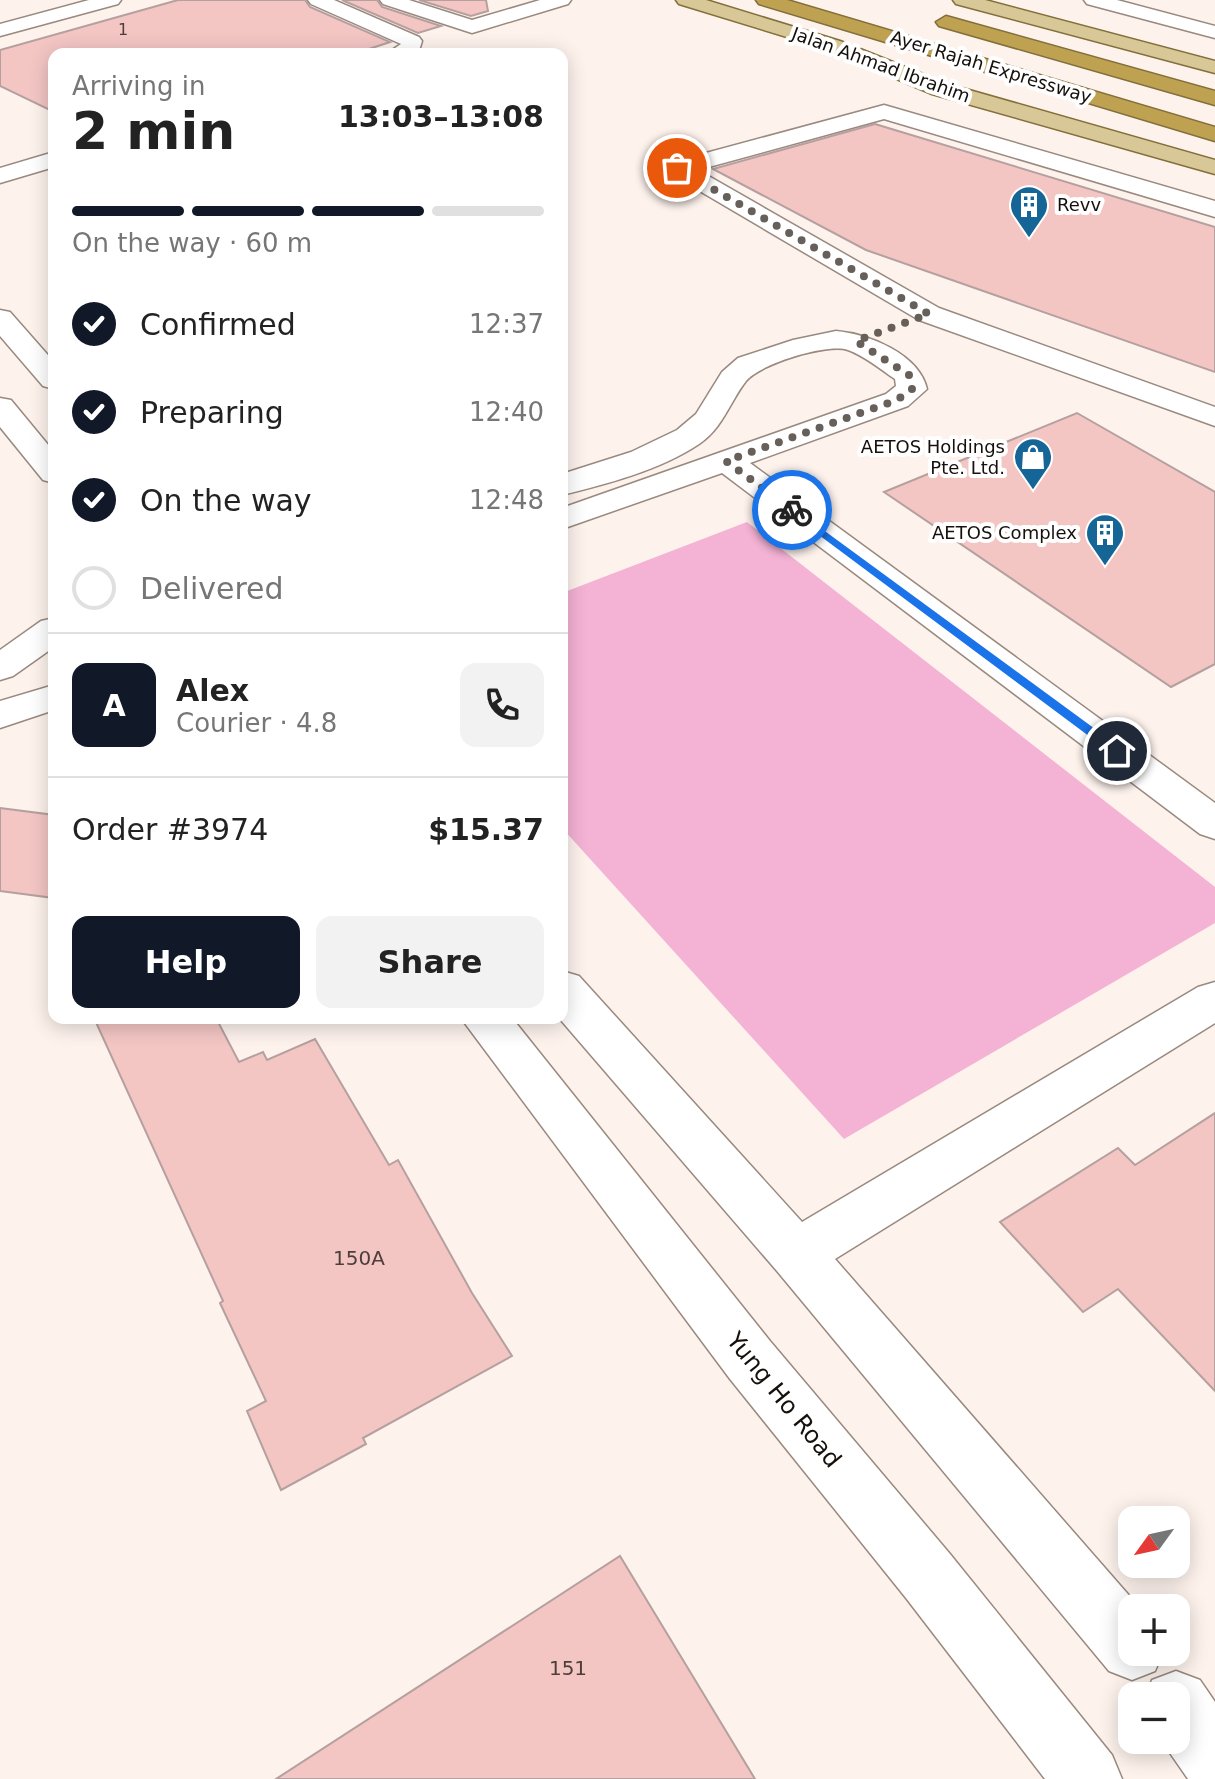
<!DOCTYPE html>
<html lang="en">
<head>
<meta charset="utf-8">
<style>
	:root { --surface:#fff; --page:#f2f2f2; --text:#222; --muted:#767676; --line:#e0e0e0; --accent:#111827 }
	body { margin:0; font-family:"DejaVu Sans",sans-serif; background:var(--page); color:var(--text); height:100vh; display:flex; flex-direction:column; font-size:30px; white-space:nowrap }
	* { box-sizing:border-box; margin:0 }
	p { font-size:26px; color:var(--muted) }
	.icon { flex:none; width:44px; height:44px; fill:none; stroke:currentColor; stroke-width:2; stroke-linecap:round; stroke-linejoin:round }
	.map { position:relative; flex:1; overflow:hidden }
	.panel { position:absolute; left:48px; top:48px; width:520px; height:976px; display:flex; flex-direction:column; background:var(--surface); border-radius:16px; box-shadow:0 4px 20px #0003 }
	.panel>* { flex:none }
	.needle { width:52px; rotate:237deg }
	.tools { position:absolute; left:1118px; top:1506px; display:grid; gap:16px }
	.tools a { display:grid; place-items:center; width:72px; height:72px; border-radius:16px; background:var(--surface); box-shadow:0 4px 20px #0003; font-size:40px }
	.pin { position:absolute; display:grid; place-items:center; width:68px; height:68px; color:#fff; margin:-34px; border:4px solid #fff; border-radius:50%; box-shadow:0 2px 8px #0007 }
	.courier { position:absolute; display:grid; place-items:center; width:80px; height:80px; margin:-40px; border:6px solid #1a73e8; border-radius:50%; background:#fff; color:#222; box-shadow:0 2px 10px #0007 }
	.summary em { font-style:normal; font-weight:700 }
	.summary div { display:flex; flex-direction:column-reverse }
	.summary { display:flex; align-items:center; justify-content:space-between; height:136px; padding:0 24px }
	h1 { font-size:52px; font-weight:700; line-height:60px }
	.bar { display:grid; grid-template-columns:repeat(4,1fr); gap:12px 8px; align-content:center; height:96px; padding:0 24px }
	.bar i { height:10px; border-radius:6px; background:var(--line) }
	.bar .current { background:var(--accent) }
	.bar p { grid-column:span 4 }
	.line { display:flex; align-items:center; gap:20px; padding:0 24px; border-top:2px solid var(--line) }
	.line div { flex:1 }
	.round { display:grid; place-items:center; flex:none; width:84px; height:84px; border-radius:16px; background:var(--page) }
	ol { padding:0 24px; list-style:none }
	li { display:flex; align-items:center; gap:24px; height:88px }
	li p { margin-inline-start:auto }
	li .icon { padding:8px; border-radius:50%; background:var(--accent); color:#fff; stroke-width:4 }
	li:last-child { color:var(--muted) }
	li i { width:44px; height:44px; border:4px solid var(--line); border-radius:50% }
	.cta { display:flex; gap:16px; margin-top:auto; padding:16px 24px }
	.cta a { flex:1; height:92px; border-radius:16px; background:var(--accent); color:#fff; font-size:32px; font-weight:700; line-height:92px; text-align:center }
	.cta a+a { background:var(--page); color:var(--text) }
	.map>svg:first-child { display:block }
	.green { fill:#f4b2d4 }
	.building { fill:#f3c6c4; stroke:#b5a09f; stroke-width:2 }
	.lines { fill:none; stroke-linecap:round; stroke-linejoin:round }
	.minor-casing { stroke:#99897f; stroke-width:3 }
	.major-casing { stroke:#836f3a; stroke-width:3 }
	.highway-casing { stroke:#836f3a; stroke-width:3 }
	.minor { fill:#fff; fill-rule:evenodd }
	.major { fill:#d8c797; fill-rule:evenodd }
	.highway { fill:#bea252; fill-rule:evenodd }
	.route { fill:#1a73e8 }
	.done { stroke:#675f5a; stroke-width:8; stroke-dasharray:0 14.4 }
	.labels { text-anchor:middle; stroke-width:8; stroke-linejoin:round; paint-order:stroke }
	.number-label { font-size:16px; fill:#4d3e3a }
	.far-street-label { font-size:18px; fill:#16100c; stroke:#fff }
	.far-poi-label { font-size:18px; fill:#16100c; stroke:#fff; text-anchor:end }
	.near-number-label { font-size:20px; fill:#4d3e3a }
	.near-street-label { font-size:24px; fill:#16100c; stroke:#fff }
</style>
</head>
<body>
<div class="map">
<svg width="1215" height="1779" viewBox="0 0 1215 1779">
	<rect width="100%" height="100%" fill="#fdf2ec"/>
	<!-- green -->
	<path class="green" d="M747,522L1215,887V923L844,1139L562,828V593Z"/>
	<!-- building -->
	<path class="building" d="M178,0H305L310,7L390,42L354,54H54V112L0,86V50Z
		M342,0H377L382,7L441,26L418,33Z
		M419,0H486L488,11L471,16Z
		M875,124L1215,227V372L866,250L713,169Z
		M1077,413L1215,492V664L1171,687L884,492Z
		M0,808L54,815V898L0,891Z
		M94,1018H216L239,1062L263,1052L267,1060L315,1039L389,1165L398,1160L472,1293L512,1356L363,1438L366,1444L281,1490L247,1411L266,1401L220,1303L223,1301Z
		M1215,1113V1391L1118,1289L1083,1312L1000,1222L1118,1148L1135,1165Z
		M620,1556L755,1779H276Z"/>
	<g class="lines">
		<defs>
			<path id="minor" d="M89,0H121L118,4L0,36V24Z
				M308,0H334L419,37L422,41L418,54H386L401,44L311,4Z
				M380,0H409L472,20L540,0H571L568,4L472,33L383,4Z
				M1084,0H1117L1215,26V38L1087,4Z
				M884,105L1215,201V217L884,119L698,170L939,308L1215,407V426L919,320L669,173L665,168L669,163Z
				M54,152V167L0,183V168Z
				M0,310L10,312L54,362V389L43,386L0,336Z
				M836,331C869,334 919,354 927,389L908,406L750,463L1215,803V839L1200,834L722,473L562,529V508L886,394L896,386L895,379C880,369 865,356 848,350C827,343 760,364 746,381C729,403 723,428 699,444C660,470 607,484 562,495V474L631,452L677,430L696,414L722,372L738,358L793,340Z
				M0,398L11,400L54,452V483L43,480L0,427Z
				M54,618V647L13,676L0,680V650L41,621Z
				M54,685V710L0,728V701Z
				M562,971L579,976L802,1222L1198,987L1215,982V1023L835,1259L1140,1608H1132V1652H1163L1155,1671L1132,1680L1109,1671L777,1271L559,1018H562Z
				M461,1018H512L770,1341L950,1554L1112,1755L1122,1779H1045L906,1598L730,1379Z
				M1176,1671L1200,1680L1215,1702V1779H1188L1161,1740H1176V1696H1146L1152,1680Z"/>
			<path id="major" d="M676,0H706L840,41L948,84L1215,160V174L932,94L826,49L679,4Z
				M953,0H985L1215,61V73L956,4Z"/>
			<path id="highway" d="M756,0H787L1215,127V141L759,4Z
				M946,16L1215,91V105L939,26L936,22Z"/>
		</defs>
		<!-- minor casing -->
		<use href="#minor" class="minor-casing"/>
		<!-- major casing -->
		<use href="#major" class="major-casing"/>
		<!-- highway casing -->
		<use href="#highway" class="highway-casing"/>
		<!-- minor -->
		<use href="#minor" class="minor"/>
		<!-- major -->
		<use href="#major" class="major"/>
		<!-- highway -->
		<use href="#highway" class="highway"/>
	</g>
	<!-- route -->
	<path class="route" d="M792,507L1121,748V754H1113L788,512Z"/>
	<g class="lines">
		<!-- done -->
		<path class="done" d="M677,168L929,314L856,341L909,375L912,389L897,400L726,461L792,510"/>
	</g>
	<!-- icons -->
	<defs>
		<symbol id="building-pin" viewBox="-11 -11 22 30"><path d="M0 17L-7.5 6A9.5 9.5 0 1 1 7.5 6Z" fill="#166597" stroke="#fff"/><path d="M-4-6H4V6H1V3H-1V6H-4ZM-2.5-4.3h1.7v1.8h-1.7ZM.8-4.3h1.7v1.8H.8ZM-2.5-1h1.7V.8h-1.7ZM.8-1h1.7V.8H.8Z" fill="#fff"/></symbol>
		<symbol id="shop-pin" viewBox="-11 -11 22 30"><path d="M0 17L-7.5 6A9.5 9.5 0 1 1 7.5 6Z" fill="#166597" stroke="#fff"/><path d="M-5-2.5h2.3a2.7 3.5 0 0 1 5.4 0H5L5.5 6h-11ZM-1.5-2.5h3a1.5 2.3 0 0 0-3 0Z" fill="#fff"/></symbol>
	</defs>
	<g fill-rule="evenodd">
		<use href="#building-pin" x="1007" y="183" width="44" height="60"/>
		<use href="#shop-pin" x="1011" y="435" width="44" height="60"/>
		<use href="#building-pin" x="1083" y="511" width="44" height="60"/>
	</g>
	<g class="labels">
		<!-- number labels -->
		<g class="number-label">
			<text x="123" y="35">1</text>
		</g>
		<!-- far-street labels -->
		<g class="far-street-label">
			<text transform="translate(881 65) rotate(20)" y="6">Jalan Ahmad Ibrahim</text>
			<text transform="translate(991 67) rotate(17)" y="6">Ayer Rajah Expressway</text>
		</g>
		<!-- far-poi labels -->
		<g class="far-poi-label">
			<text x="1057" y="211" text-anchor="start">Revv</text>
			<text x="1005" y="453">AETOS Holdings<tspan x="1005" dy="21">Pte. Ltd.</tspan></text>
			<text x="1077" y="539">AETOS Complex</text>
		</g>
		<!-- near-number labels -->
		<g class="near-number-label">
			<text x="359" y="1265">150A</text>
			<text x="568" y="1675">151</text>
		</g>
		<!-- near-street labels -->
		<g class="near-street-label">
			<text transform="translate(784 1400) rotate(51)" y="8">Yung Ho Road</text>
		</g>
	</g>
</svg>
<div class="tools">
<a><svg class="needle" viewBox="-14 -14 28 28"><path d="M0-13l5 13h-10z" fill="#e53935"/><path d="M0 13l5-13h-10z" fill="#767676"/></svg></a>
<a>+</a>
<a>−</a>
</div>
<div class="pin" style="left:677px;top:168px;background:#ea580c"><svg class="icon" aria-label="bag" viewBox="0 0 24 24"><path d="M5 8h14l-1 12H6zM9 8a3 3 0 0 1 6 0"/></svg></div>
<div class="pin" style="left:1117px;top:751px;background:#1f2937"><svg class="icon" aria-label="home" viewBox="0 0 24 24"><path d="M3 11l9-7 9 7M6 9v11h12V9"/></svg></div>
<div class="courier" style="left:792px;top:510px"><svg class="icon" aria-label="bike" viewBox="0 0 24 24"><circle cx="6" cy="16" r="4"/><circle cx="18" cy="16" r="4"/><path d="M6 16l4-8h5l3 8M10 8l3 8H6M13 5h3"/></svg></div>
<section class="panel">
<div class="summary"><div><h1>2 min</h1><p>Arriving in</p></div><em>13:03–13:08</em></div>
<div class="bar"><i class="current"></i><i class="current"></i><i class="current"></i><i></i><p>On the way · 60 m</p></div>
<ol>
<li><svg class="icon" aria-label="check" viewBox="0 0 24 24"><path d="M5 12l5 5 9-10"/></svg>Confirmed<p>12:37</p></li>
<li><svg class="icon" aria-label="check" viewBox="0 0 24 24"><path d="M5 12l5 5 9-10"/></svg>Preparing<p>12:40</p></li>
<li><svg class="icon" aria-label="check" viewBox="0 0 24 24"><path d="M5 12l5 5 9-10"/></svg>On the way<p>12:48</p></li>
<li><i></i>Delivered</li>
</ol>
<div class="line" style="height:144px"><b class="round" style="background:var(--accent);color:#fff">A</b><div><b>Alex</b><p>Courier · 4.8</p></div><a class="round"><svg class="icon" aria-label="phone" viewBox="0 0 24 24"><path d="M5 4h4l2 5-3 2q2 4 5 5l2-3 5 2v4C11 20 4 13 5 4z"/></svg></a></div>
<div class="line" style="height:104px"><div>Order #3974</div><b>$15.37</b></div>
<div class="cta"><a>Help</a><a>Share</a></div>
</section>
</div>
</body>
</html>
